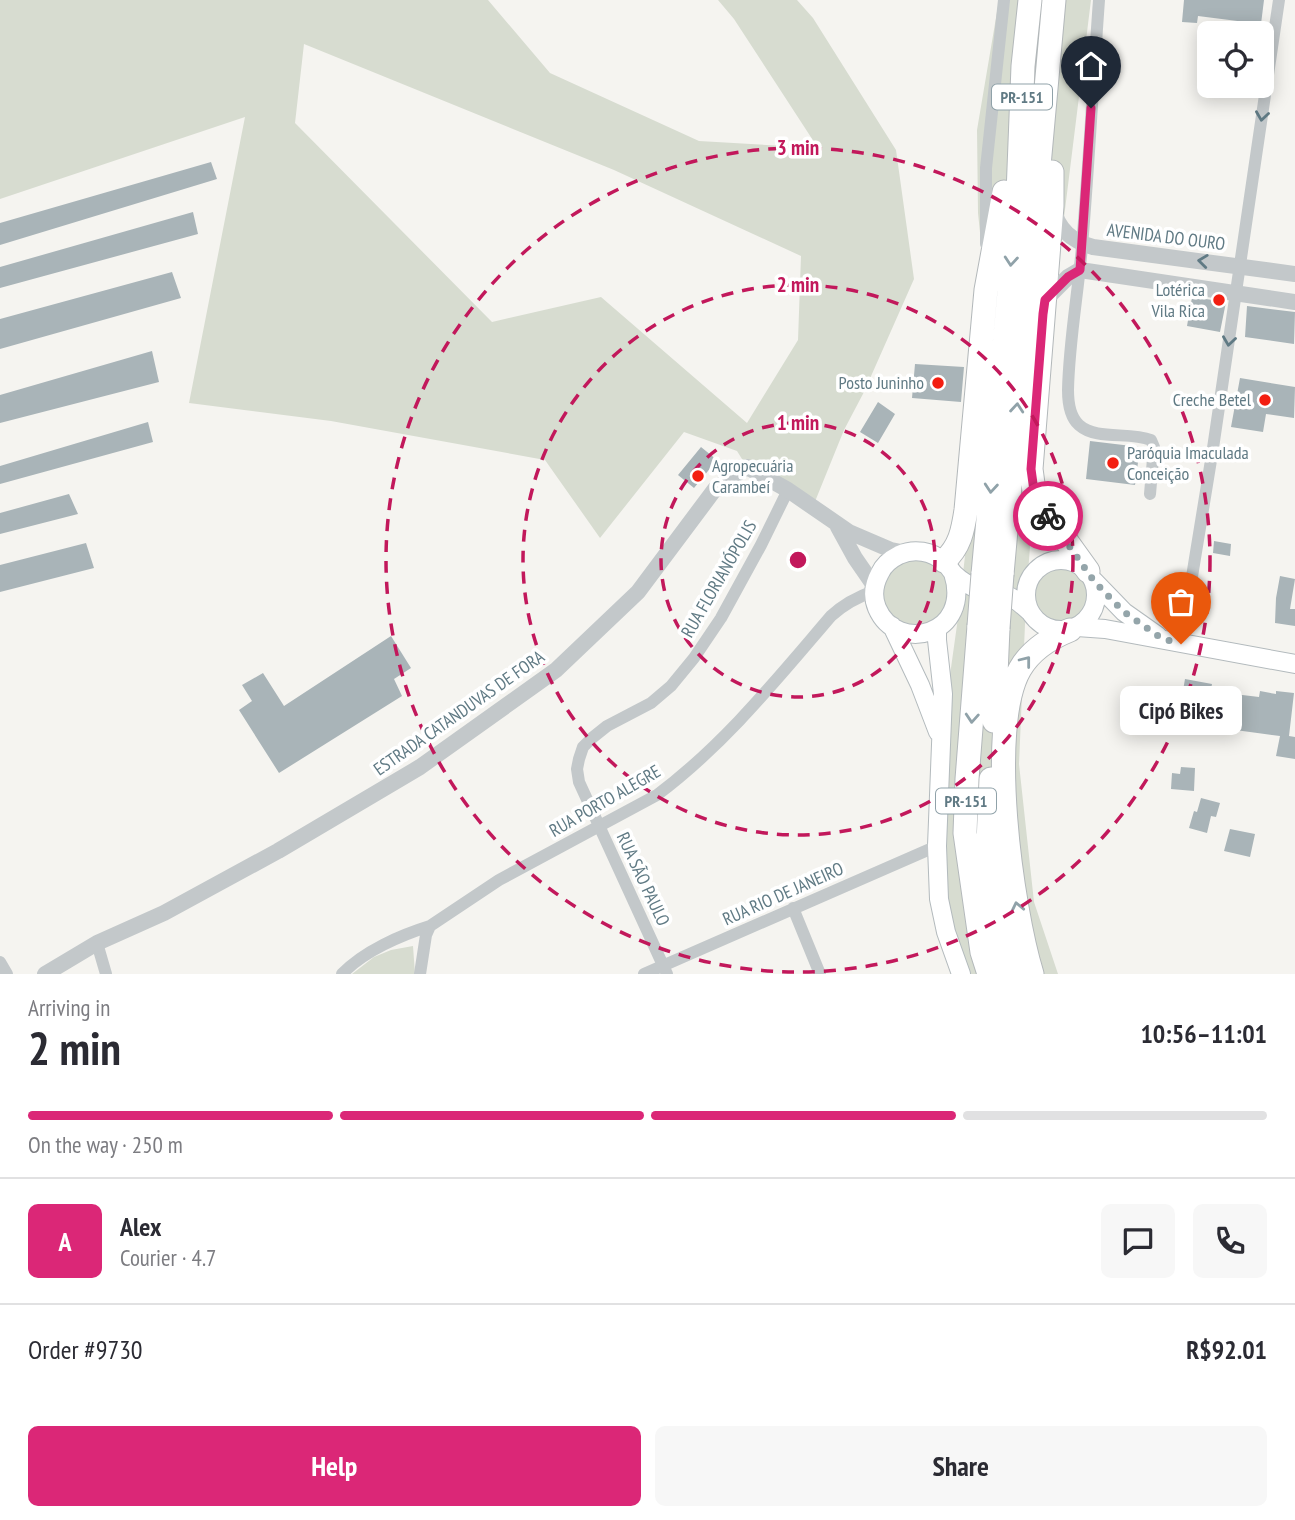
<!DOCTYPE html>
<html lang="en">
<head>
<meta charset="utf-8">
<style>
	:root { --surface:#fff; --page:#f7f7f7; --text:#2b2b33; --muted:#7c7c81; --line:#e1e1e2; --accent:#db2777 }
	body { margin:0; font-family:"PT Sans Narrow",sans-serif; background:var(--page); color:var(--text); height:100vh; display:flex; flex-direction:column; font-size:26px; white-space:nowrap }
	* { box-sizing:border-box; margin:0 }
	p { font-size:23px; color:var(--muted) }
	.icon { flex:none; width:38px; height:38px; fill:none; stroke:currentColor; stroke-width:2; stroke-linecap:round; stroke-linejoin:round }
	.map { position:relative; height:974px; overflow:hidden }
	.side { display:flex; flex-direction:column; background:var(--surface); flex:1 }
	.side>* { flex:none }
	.buttons { position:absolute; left:1197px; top:21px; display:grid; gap:14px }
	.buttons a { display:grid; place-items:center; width:77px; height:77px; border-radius:10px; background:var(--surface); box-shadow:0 4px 18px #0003; font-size:35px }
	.pin { position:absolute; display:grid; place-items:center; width:60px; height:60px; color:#fff; margin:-72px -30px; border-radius:50% 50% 50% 0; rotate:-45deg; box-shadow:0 0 7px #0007 }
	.pin .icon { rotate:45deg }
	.courier { position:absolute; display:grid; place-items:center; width:70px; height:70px; margin:-35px; border:5px solid #db2777; border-radius:50%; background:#fff; color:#222; box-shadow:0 2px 9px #0007 }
	.bubble { position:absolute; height:49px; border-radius:10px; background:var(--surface); box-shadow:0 4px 18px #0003; font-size:23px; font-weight:700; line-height:49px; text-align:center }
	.head em { font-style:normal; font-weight:700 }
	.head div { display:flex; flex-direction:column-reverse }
	.head { display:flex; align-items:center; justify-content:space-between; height:119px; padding:0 28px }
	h1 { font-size:46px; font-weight:700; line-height:52px }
	.bar { display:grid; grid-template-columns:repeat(4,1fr); gap:10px 7px; align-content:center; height:84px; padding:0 28px }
	.bar i { height:9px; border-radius:5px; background:var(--line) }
	.bar .active { background:var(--accent) }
	.bar p { grid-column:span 4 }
	.line { display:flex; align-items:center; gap:18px; padding:0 28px; border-top:2px solid var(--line) }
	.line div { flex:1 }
	.round { display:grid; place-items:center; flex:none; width:74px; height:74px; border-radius:10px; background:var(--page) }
	.cta { display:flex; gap:14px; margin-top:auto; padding:14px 28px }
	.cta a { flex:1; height:80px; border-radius:10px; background:var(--accent); color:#fff; font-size:28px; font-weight:700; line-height:80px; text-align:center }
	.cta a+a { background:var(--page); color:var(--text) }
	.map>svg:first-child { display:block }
	.green { fill:#d7dcd0; fill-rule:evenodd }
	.building { fill:#a9b4b8 }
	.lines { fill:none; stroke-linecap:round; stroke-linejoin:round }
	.secondary-casing { stroke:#b3babd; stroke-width:20 }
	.motorway-casing { stroke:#b3b8ba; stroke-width:25 }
	.minor { stroke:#c3c8ca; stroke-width:12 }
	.tertiary { stroke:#c3c8ca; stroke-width:16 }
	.secondary { stroke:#fff; stroke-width:18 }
	.motorway { stroke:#fff; stroke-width:23 }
	.motorway-bridge-casing { stroke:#b3b8ba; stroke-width:25; stroke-linecap:butt }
	.motorway-bridge { stroke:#fff; stroke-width:23 }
	.oneway { stroke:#607a84 }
	.oneway2 { stroke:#90a2a9 }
	.done { stroke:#94a5aa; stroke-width:7; stroke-dasharray:0 12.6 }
	.route { stroke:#db2777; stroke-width:9 }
	.ring { fill:none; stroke:#c2185b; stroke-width:3.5; stroke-dasharray:12 9 }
	.poi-dot { fill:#f31e11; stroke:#fff; stroke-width:2.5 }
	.labels { text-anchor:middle; stroke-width:7; stroke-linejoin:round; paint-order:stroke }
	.shield { fill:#fff; stroke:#90a2a9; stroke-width:2 }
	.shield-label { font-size:16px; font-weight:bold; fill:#607a84 }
	.street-label { font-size:18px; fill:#607a84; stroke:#fff }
	.poi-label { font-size:18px; fill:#607a84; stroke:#fff; text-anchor:end }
	.centre { fill:#c2185b; stroke:#fff; stroke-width:3.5 }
	.ring-label { font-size:21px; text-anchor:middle; font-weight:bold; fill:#c2185b; stroke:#fff; stroke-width:7; stroke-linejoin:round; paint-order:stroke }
</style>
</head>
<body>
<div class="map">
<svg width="1295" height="974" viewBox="0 0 1295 974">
	<rect width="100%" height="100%" fill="#f5f4f0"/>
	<!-- green -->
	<path class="green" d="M0,0H488L550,73L699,141L818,148L734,19L718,0H797L813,18L896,150L914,279L864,392L844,430L814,504L747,467L737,451L684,432L600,538L545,460L331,421L189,403L245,117L0,199ZM304,44L614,170L801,256L798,340L747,423L601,297L492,322L295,123Z
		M999,0H1091L1055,290L1034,491L1026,601L1019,764L1034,902L1058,974H961L946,932L941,739L957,625L965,556L936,551L950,539L956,531L986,290L978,213L977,130Z
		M904,554L943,563L954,607L920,632L882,615L884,568Z
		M1060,561L1068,562L1095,590C1092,653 1011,628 1030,583C1036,570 1047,564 1060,561Z
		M413,946L415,974H352L374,957L391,950Z"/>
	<!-- building -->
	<path class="building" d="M1184,0H1264L1261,24L1198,16L1197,23L1182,22Z
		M211,162L217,179L0,245V223Z
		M193,212L198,234L0,288V267Z
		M172,272L181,298L0,349V319Z
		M1192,297L1226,302L1220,332L1187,326Z
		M1247,306L1295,312L1294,344L1245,337Z
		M152,351L159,382L0,423V395Z
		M915,364L964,367L961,402L912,398Z
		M1240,378L1295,387L1294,418L1266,414L1263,432L1231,427Z
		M878,402L895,414L878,443L860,432Z
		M148,422L153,442L0,484V466Z
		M1090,441L1140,447L1135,485L1086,479Z
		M701,447L717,460L694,488L678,475Z
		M69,494L78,514L0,534V513Z
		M1214,541L1231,544L1230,556L1213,553Z
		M86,543L94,568L0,592V565Z
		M1280,576L1295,579L1290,609H1295V626L1275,623L1276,598Z
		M391,636L411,668L394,679L402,696L279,773L239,710L252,701L242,685L263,673L284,706Z
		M1185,679L1212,684L1207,709L1215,711L1212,720L1194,716L1197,705L1181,702Z
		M1260,691L1276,694V691L1294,693L1289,736L1295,737V759L1276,756L1280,736L1228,729L1234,694L1259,697Z
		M1181,767L1195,768L1194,791L1171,789L1172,773L1180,774Z
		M1201,798L1220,803L1216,817L1211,816L1207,833L1189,828L1194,811L1197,812Z
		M1230,829L1255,834L1250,857L1224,851Z"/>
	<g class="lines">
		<defs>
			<path id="secondary" d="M1026 595a35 35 0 1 1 70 0a35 35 0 1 1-70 0Z
				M953,573C973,635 897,655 877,608C872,596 874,584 880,573C884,564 891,559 899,555C914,548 932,551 944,562C948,565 950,570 954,574C961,581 972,587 981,591C989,594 999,593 1008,596C1015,598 1023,606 1029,611
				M1094,581L1124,612L1158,636
				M892,626L920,685L938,732
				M1077,627L1105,629L1295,664
				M937,628V640L943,694L937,846L939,899L946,932L961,974"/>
			<path id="motorway" d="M1052,172V206L1031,469L1034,491L1042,507L1088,571
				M944,561C960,547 963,530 966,510L986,290L1004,192
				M983,574L1018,194L1023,66L1030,0
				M1002,574L1054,0
				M979,626L967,779L965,833L982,952L989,974
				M994,721L998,628
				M991,779L988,842L1003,947L1009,974
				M1032,974C1012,909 986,727 1020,669C1031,650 1050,638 1070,630"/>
		</defs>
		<!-- secondary casing -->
		<use href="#secondary" class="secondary-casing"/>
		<!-- motorway casing -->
		<use href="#motorway" class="motorway-casing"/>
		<!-- minor -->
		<path class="minor" d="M1099,0C1093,82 1089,164 1082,246C1078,294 1069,342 1068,390C1068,401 1070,417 1079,425C1097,441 1129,431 1151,440L1154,447L1150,494
			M986,244V168L1004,0
			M1181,644L1213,448L1279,0
			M793,908L820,974
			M97,943L106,974
			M0,962L7,974
			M342,974C364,951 401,935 430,926
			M420,974L426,935L430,926L499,880L657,795C724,745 777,679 831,616C844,604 857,597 874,591
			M644,974L937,846
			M667,974L579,782L577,769L579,759L583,747L592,738L607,726L651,703L671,686L694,658L721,618L761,545L788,490"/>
		<!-- tertiary -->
		<path class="tertiary" d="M1053,208C1058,230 1072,241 1093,247L1295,274
			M1045,300L1068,277L1080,270L1295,302
			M838,527L855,558L875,587
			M45,974L97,943L164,913L278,851L420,767L556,670L638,592L715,489L747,467L788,490L849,532L891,550L901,552L910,551"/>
		<!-- secondary -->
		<use href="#secondary" class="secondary"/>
		<!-- motorway -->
		<use href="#motorway" class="motorway"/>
		<defs>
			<path id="motorway-bridge" d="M979,626L983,574
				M998,628L1002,574"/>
		</defs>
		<!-- motorway-bridge casing -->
		<use href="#motorway-bridge" class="motorway-bridge-casing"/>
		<!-- motorway-bridge -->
		<use href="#motorway-bridge" class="motorway-bridge"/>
	</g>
	<!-- one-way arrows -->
	<defs><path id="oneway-chevron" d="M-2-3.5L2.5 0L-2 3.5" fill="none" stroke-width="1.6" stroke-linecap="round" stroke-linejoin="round" transform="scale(1.75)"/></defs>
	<g class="oneway">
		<use href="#oneway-chevron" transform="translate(1262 116) rotate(98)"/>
		<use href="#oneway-chevron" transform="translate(1203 261) rotate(-173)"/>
		<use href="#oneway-chevron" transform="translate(1229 341) rotate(98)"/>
	</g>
	<g class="oneway2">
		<use href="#oneway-chevron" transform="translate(1011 261) rotate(95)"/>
		<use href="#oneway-chevron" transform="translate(1017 408) rotate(-85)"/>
		<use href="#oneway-chevron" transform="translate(991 488) rotate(95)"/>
		<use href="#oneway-chevron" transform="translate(1026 661) rotate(-52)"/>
		<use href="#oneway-chevron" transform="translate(972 718) rotate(94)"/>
		<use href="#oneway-chevron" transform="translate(1017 907) rotate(-102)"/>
	</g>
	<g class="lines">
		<!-- done -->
		<path class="done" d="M1048,516L1094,581L1113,601L1124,612L1161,638L1181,644"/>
		<!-- route -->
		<path class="route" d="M1048,516L1034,491L1031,469L1043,314L1045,300L1068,277L1080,270L1091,108"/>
	</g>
	<!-- distance rings -->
	<g class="ring">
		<circle cx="798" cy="560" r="137"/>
		<circle cx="798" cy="560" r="275"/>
		<circle cx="798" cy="560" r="412"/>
	</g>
	<!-- markers -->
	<g class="poi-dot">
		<circle cx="1219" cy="300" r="7"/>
		<circle cx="938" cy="383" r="7"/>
		<circle cx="1265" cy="400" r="7"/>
		<circle cx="1113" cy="463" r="7"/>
		<circle cx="698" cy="476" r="7"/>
	</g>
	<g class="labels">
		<!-- shield labels -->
		<g class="shield">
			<rect x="992" y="84.5" width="60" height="25" rx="5"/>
			<rect x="936" y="788.5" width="60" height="25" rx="5"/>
		</g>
		<g class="shield-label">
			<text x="1022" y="103">PR-151</text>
			<text x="966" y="807">PR-151</text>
		</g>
		<!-- street labels -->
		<g class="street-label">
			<text transform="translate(1166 237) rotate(7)" y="6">AVENIDA DO OURO</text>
			<text transform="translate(719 579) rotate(-60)" y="6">RUA FLORIANÓPOLIS</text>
			<text transform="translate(459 713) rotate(-35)" y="6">ESTRADA CATANDUVAS DE FORA</text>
			<text transform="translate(605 801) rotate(-30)" y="6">RUA PORTO ALEGRE</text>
			<text transform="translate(643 879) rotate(65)" y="6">RUA SÃO PAULO</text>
			<text transform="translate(783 894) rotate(-24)" y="6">RUA RIO DE JANEIRO</text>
		</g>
		<!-- poi labels -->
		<g class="poi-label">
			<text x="1205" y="296">Lotérica<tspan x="1205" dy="21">Vila Rica</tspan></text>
			<text x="924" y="389">Posto Juninho</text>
			<text x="1251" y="406">Creche Betel</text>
			<text x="1127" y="459" text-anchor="start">Paróquia Imaculada<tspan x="1127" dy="21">Conceição</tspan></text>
			<text x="712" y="472" text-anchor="start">Agropecuária<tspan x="712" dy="21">Carambeí</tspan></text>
		</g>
	</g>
	<circle cx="798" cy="560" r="10" class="centre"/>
	<g class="ring-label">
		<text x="798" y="155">3 min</text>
		<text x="798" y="292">2 min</text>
		<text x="798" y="430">1 min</text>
	</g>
</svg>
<div class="buttons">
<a><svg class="icon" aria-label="locate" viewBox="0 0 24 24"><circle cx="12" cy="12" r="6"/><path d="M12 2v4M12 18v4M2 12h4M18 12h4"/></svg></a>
</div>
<div class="pin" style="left:1181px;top:644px;background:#ea580c"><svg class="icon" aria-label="bag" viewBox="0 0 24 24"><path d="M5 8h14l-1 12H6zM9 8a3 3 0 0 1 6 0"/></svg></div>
<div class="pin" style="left:1091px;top:108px;background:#1f2937"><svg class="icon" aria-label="home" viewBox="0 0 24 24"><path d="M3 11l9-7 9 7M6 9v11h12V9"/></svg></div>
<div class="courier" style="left:1048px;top:516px"><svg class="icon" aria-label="bike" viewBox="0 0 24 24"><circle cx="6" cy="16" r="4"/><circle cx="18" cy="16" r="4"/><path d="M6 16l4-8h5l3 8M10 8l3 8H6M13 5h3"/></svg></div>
<div class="bubble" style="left:1120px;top:686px;width:122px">Cipó Bikes</div>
</div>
<section class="side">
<div class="head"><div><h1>2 min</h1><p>Arriving in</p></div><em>10:56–11:01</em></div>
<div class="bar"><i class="active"></i><i class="active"></i><i class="active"></i><i></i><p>On the way · 250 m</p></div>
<div class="line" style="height:126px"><b class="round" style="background:var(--accent);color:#fff">A</b><div><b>Alex</b><p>Courier · 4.7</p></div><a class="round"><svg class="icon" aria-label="chat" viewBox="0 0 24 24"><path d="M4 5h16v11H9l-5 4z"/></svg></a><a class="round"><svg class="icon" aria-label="phone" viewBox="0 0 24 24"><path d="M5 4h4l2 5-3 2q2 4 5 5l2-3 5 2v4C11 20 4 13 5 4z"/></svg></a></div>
<div class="line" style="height:91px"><div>Order #9730</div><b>R$92.01</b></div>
<div class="cta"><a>Help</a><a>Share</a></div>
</section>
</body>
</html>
